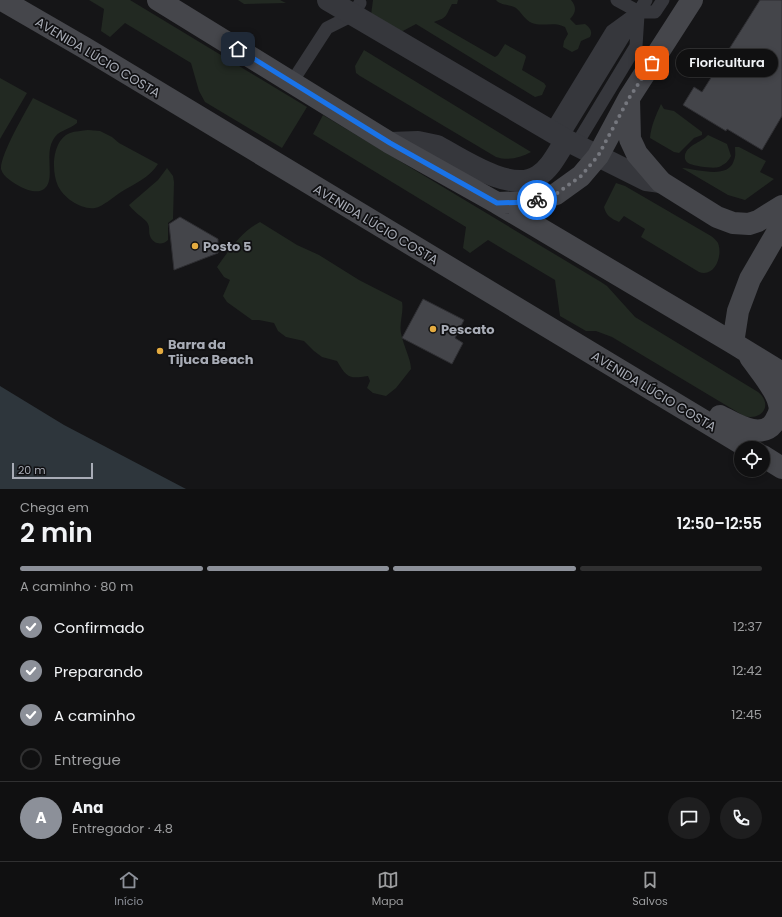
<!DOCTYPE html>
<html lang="pt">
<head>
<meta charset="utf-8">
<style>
	:root { --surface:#101011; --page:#1e1e1f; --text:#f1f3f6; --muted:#9c9d9f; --line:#303031; --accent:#8c9099 }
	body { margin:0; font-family:Poppins,sans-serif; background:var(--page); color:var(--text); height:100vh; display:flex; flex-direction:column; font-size:15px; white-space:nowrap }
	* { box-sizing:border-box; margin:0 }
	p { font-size:13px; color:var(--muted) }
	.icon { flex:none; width:22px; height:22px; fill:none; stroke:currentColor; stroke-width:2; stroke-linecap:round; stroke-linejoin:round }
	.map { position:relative; height:489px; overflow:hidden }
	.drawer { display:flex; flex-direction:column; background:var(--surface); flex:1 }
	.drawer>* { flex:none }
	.tools { position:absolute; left:734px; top:441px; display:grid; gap:8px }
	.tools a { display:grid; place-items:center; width:36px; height:36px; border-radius:50%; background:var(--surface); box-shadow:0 2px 6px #0003,0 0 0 1px var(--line); font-size:20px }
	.scale { position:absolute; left:12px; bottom:10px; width:81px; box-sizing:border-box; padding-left:4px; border:2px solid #a8acb6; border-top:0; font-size:11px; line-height:14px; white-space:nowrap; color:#a8acb6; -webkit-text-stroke:3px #101012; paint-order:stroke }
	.pin { position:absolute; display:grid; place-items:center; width:34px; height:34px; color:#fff; margin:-17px; border-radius:8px; box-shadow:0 2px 6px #0006 }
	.courier { position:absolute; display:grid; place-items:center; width:40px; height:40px; margin:-20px; border:3px solid #1a73e8; border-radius:50%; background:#fff; color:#222; box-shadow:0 1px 5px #0007 }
	.bubble { position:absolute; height:28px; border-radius:14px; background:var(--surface); box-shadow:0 2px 6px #0003,0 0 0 1px var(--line); font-size:13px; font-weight:600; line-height:28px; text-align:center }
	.headline em { font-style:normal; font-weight:600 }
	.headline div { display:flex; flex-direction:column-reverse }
	.headline { display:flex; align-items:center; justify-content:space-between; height:68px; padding:0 20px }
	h1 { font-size:26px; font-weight:600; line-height:30px }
	.bar { display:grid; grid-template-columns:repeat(4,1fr); gap:6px 4px; align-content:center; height:48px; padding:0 20px }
	.bar i { height:5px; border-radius:3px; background:var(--line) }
	.bar .on { background:var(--accent) }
	.bar p { grid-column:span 4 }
	.line { display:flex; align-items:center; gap:10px; padding:0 20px; border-top:1px solid var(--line) }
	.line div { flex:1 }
	.round { display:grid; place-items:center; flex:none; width:42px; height:42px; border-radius:21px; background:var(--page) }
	ol { padding:0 20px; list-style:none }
	li { display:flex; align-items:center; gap:12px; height:44px }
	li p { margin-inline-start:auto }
	li .icon { padding:4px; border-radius:50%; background:var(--accent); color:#fff; stroke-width:4 }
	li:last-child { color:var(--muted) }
	li i { width:22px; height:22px; border:2px solid var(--line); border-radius:50% }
	.tabs { display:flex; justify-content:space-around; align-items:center; height:56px; border-top:1px solid var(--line); background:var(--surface); font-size:11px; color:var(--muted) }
	.tabs a { display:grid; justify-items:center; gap:2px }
	.tabs .on { color:var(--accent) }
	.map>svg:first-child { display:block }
	.green { fill:#222922 }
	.water { fill:#2e363c }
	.building { fill:#44454a; stroke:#2f2f33 }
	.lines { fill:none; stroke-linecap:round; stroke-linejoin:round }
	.lane { stroke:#36373c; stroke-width:13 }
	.street { stroke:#36373c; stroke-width:22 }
	.secondary { stroke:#45464b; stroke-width:22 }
	.done { stroke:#75777e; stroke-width:4; stroke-dasharray:0 7.2 }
	.route { stroke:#1a73e8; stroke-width:5 }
	.poi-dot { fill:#e4ab40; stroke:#101012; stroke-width:1.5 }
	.labels { text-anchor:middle; stroke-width:3.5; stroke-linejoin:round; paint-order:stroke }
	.street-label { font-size:13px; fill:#a8acb6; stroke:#101012 }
	.poi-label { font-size:13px; font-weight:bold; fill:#a8acb6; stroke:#101012; text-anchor:start }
</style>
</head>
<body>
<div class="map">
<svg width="782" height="489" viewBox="0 0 782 489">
	<rect width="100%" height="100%" fill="#151517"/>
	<!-- green -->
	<path class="green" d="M89,0H130L307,107L282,148L205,102L199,91L191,63L125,23L110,37L101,31L104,9Z
		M238,0H280L286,3L244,4Z
		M373,0H458L457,4H452C445,17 448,17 434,22L493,56L495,57L498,55L505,44L525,55L526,57L522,70L544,83L546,86L542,95L535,97L416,24L399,33L371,15Z
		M496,0H571C577,7 576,13 570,19L576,25L585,24C590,28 593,31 590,37L581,41L578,49L572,52L563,47L564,41L568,34L565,27C554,21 543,27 532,23C525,20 521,12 516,8C510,4 501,6 496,0Z
		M364,50L531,152C520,158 508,161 496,157L360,76L356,73L355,66Z
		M0,78L27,93L0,139Z
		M33,98L77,120V123C69,130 58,130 53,140C44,155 56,180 44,189C38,194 27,190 21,187C14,183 3,177 1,169C0,155 26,111 33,98Z
		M661,104L664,109L674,111L702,132V135L694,138L679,153L674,152L650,138C651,126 656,115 661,104Z
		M323,115L601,282L607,286L635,317L758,392C773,404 763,421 744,416L612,337L596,331H586L560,316L555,280L488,240L470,253L463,248L466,227L313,134Z
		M88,130L100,131L112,137L119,143L158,164C149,178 134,184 121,192C115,196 102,207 95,208C81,210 64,198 58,186C51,171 52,140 70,133C75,131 82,131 88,130Z
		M708,135L727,144L731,156C728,162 725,164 719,167C714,169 695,166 690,164C687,163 686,161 685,159C683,146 701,143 708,135Z
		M735,147H739L766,161L760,172L774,179L745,200L728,195L682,168C697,169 729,180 734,160C736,156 735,151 735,147Z
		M167,168L173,176L174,182L173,219L168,223V240C162,246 153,244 150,236C148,230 151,227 146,221C140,215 134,212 129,205L158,180Z
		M616,183L625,186L711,236C714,238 716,240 718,243C723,255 715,278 699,272L641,237L645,229L624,216L619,222C612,219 606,216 604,207Z
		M260,222L297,245L319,255L359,280L402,302C404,312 399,323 401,333C403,345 411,359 411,369L396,388L386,396L373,393L367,388L370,381L368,376C349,379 347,378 337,361L322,357L314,351L304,341L286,337L278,331L274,323L259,320H252L227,302L223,296L230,280L224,277L217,267C229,250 242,231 260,222Z"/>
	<!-- water -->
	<path class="water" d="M0,386L64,425L186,489H0Z"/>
	<!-- building -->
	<path class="building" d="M760,0H782V116L762,150L727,129L726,131L683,105L694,87L702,92Z
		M180,217L218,239V253L174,270L169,224Z
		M423,299L464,320L455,338L463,343L452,364L402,338Z"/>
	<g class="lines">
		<!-- lane -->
		<path class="lane" d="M617,0L639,12H655L663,0
			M292,82L327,28L353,15L360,3
			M551,131L612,31L634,15
			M562,137L646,0
			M576,145L636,46L638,15"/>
		<!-- street -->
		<path class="street" d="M328,0L566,140L646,180L661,182
			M390,143L418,142L437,146C461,159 512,194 538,176C551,168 558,152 566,140"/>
		<!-- secondary -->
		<path class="secondary" d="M2,0L85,48L749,448
			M158,0L390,143L497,203L733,343L782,373
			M629,99L630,139L637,154L661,182L717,217L733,223L749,224L758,221L782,206
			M497,203L531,202L556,194L581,176L598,156L629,98L692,0
			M733,343L738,311L750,279L782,224
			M720,416C734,423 763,442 775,421C778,415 781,411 779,404C776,389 759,370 750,357
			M763,456L782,468"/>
	</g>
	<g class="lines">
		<!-- done -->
		<path class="done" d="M537,200L556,194L581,176L598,156L629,98L652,63"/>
		<!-- route -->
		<path class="route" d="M238,49L390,143L497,203L531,202L537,200"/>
	</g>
	<!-- markers -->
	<g class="poi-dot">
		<circle cx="195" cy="246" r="4"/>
		<circle cx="433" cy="329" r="4"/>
		<circle cx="160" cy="351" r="4"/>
	</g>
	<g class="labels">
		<!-- street labels -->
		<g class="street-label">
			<text transform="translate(98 57) rotate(31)" y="5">AVENIDA LÚCIO COSTA</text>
			<text transform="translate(376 224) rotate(31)" y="5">AVENIDA LÚCIO COSTA</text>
			<text transform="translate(654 391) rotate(31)" y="5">AVENIDA LÚCIO COSTA</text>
		</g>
		<!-- poi labels -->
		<g class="poi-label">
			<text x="203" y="251">Posto 5</text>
			<text x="441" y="334">Pescato</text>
			<text x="168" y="349">Barra da<tspan x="168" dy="15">Tijuca Beach</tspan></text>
		</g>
	</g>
</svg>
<div class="tools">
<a><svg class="icon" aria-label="locate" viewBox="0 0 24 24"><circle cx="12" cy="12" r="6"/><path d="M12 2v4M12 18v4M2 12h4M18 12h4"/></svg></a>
</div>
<div class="scale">20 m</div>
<div class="pin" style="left:652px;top:63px;background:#ea580c"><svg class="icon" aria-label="bag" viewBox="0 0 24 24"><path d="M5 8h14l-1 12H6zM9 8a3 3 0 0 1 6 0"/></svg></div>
<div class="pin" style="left:238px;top:49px;background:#1f2937"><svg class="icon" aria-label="home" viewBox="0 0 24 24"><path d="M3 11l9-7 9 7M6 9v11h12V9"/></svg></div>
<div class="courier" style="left:537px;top:200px"><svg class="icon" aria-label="bike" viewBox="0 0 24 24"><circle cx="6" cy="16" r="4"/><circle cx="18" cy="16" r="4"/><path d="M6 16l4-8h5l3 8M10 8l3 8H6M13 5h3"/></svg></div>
<div class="bubble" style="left:676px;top:49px;width:102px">Floricultura</div>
</div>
<section class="drawer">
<div class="headline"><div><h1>2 min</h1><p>Chega em</p></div><em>12:50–12:55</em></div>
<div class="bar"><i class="on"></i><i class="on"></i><i class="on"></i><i></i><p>A caminho · 80 m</p></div>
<ol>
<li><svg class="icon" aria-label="check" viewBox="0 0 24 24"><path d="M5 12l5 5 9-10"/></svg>Confirmado<p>12:37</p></li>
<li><svg class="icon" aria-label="check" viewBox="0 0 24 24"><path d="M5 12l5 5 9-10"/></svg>Preparando<p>12:42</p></li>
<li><svg class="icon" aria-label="check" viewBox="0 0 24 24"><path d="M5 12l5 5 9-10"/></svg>A caminho<p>12:45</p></li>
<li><i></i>Entregue</li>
</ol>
<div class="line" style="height:72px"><b class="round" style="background:var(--accent);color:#fff">A</b><div><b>Ana</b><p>Entregador · 4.8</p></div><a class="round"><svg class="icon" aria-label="chat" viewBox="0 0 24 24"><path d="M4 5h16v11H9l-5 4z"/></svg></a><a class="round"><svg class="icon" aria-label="phone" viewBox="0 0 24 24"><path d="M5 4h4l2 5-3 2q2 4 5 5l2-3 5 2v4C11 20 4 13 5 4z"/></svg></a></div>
</section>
<nav class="tabs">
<a class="on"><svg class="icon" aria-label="home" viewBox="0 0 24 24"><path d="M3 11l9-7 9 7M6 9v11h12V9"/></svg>Início</a>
<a><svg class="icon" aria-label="map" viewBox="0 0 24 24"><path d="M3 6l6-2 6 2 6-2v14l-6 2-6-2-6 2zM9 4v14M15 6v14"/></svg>Mapa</a>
<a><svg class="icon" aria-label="saved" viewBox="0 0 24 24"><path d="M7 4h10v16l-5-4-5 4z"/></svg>Salvos</a>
</nav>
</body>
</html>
